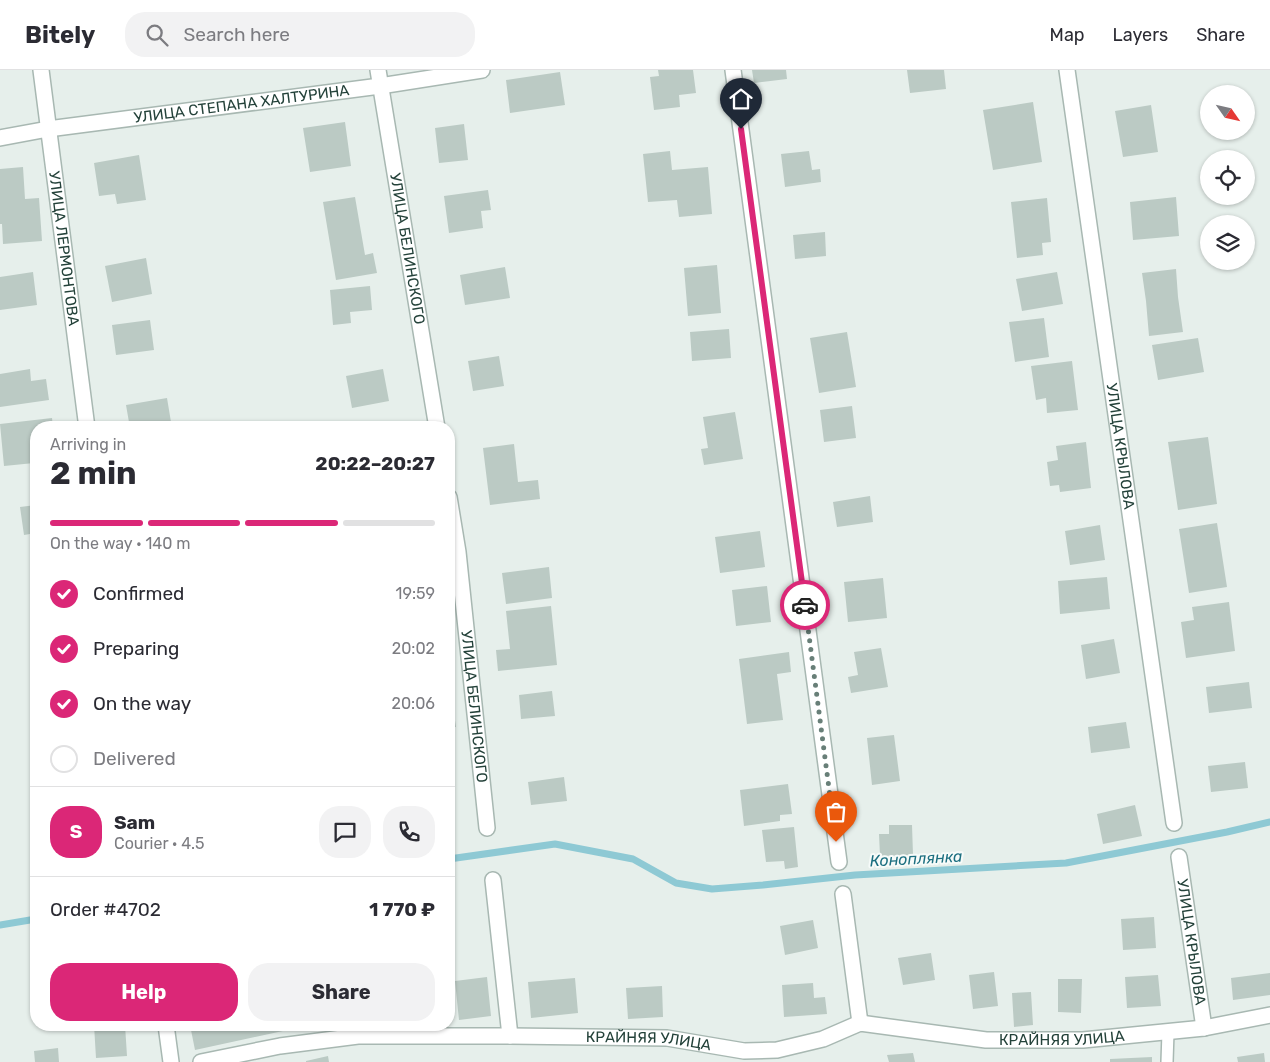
<!DOCTYPE html>
<html lang="en">
<head>
<meta charset="utf-8">
<style>
	:root { --surface:#fff; --page:#f2f2f3; --text:#2b2b33; --muted:#7c7c81; --line:#e1e1e2; --accent:#db2777 }
	body { margin:0; font-family:Rubik,sans-serif; background:var(--page); color:var(--text); height:100vh; display:flex; flex-direction:column; font-size:19px; white-space:nowrap }
	* { box-sizing:border-box; margin:0 }
	p { font-size:16px; color:var(--muted) }
	.icon { flex:none; width:28px; height:28px; fill:none; stroke:currentColor; stroke-width:2; stroke-linecap:round; stroke-linejoin:round }
	.map { position:relative; flex:1; overflow:hidden }
	.details { position:absolute; left:30px; top:351px; width:425px; height:610px; display:flex; flex-direction:column; background:var(--surface); border-radius:20px; box-shadow:0 1px 4px #0004 }
	.details>* { flex:none }
	.needle { width:32px; rotate:124deg }
	.buttons { position:absolute; left:1200px; top:15px; display:grid; gap:10px }
	.buttons a { display:grid; place-items:center; width:55px; height:55px; border-radius:50%; background:var(--surface); box-shadow:0 1px 4px #0004; font-size:25px }
	.pin { position:absolute; display:grid; place-items:center; width:42px; height:42px; color:#fff; margin:-51px -21px; border-radius:50% 50% 50% 0; rotate:-45deg; box-shadow:0 0 5px #0007 }
	.pin .icon { rotate:45deg }
	.courier { position:absolute; display:grid; place-items:center; width:50px; height:50px; margin:-25px; border:4px solid #db2777; border-radius:50%; background:#fff; color:#222; box-shadow:0 1px 6px #0007 }
	.overview em { font-style:normal; font-weight:700 }
	.overview div { display:flex; flex-direction:column-reverse }
	.overview { display:flex; align-items:center; justify-content:space-between; height:85px; padding:0 20px }
	h1 { font-size:32px; font-weight:700; line-height:38px }
	.bar { display:grid; grid-template-columns:repeat(4,1fr); gap:8px 5px; align-content:center; height:60px; padding:0 20px }
	.bar i { height:6px; border-radius:4px; background:var(--line) }
	.bar .active { background:var(--accent) }
	.bar p { grid-column:span 4 }
	.line { display:flex; align-items:center; gap:12px; padding:0 20px; border-top:1px solid var(--line) }
	.line div { flex:1 }
	.round { display:grid; place-items:center; flex:none; width:52px; height:52px; border-radius:20px; background:var(--page) }
	ol { padding:0 20px; list-style:none }
	li { display:flex; align-items:center; gap:15px; height:55px }
	li p { margin-inline-start:auto }
	li .icon { padding:5px; border-radius:50%; background:var(--accent); color:#fff; stroke-width:4 }
	li:last-child { color:var(--muted) }
	li i { width:28px; height:28px; border:2px solid var(--line); border-radius:50% }
	.cta { display:flex; gap:10px; margin-top:auto; padding:10px 20px }
	.cta a { flex:1; height:58px; border-radius:20px; background:var(--accent); color:#fff; font-size:20px; font-weight:700; line-height:58px; text-align:center }
	.cta a+a { background:var(--page); color:var(--text) }
	header { display:flex; align-items:center; gap:30px; box-sizing:border-box; height:70px; padding:0 25px; background:var(--surface); border-bottom:1px solid var(--line) }
	header strong { font-size:24px }
	nav { display:flex; gap:28px; margin-inline-start:auto; font-size:18px }
	.search { width:350px; height:45px; background:var(--page); display:flex; align-items:center; gap:12px; box-sizing:border-box; padding:0 18px; border-radius:20px; color:var(--muted); font-size:19px }
	.map>svg:first-child { display:block }
	.lines { fill:none; stroke-linecap:round; stroke-linejoin:round }
	.stream { stroke:#8ec9d4; stroke-width:7 }
	.building { fill:#bbcac4 }
	.lane-casing { stroke:#a8b8b2; stroke-width:14 }
	.street-casing { stroke:#a8b8b2; stroke-width:18 }
	.lane { stroke:#fff; stroke-width:11 }
	.street { stroke:#fff; stroke-width:15 }
	.done { stroke:#687f78; stroke-width:5; stroke-dasharray:0 9 }
	.route { stroke:#db2777; stroke-width:6 }
	.labels { text-anchor:middle; stroke-width:4; stroke-linejoin:round; paint-order:stroke }
	.street-label { font-size:15px; fill:#24423a; stroke:#f7fbf9 }
	.water-label { font-size:16px; font-style:italic; fill:#1c6f80; stroke:#f7fbf9 }
</style>
</head>
<body>
<header>
<strong>Bitely</strong>
<div class="search"><svg class="icon" aria-label="search" viewBox="0 0 24 24"><circle cx="10" cy="10" r="6"/><path d="M15 15l6 6"/></svg>Search here</div>
<nav><a>Map</a><a>Layers</a><a>Share</a></nav>
</header>
<div class="map">
<svg width="1270" height="992" viewBox="0 0 1270 992">
	<rect width="100%" height="100%" fill="#e6efeb"/>
	<g class="lines">
		<!-- stream -->
		<path class="stream" d="M449,789L555,774L633,789L676,813L712,819L763,815L855,805L1066,793L1227,762L1270,752
			M0,855L36,849"/>
	</g>
	<!-- building -->
	<path class="building" d="M658,0H693L696,23L679,25L680,37L654,40L650,7L659,6Z
		M752,0H786L787,9L754,13Z
		M907,0H944L946,19L910,23Z
		M560,2L565,35L510,43L506,10Z
		M1033,32L1042,92L993,100L983,40Z
		M1151,35L1158,82L1123,87L1115,41Z
		M345,52L351,96L310,102L303,58Z
		M464,54L468,90L439,93L435,58Z
		M670,81L672,100L708,97L712,144L679,147L677,130L648,132L643,84Z
		M809,81L812,100L820,99L821,112L785,117L781,84Z
		M139,85L146,130L117,134L115,124L99,126L94,93Z
		M23,97L25,129L39,128L42,171L3,174L2,154H0V99Z
		M488,120L491,140L481,141L483,158L449,163L444,126Z
		M355,127L365,185L373,183L377,203L336,210L323,132Z
		M1176,127L1179,166L1133,170L1130,132Z
		M1047,128L1051,172L1042,173L1043,185L1017,188L1011,132Z
		M825,162L826,186L795,189L793,165Z
		M146,188L152,224L112,232L105,196Z
		M717,195L721,243L688,246L684,198Z
		M505,197L510,228L465,235L460,205Z
		M1176,199L1178,227L1183,262L1149,266L1146,231L1142,203Z
		M33,202L37,235L0,240V207Z
		M1057,202L1063,234L1022,241L1016,209Z
		M370,216L372,240L350,242L351,253L333,255L330,220Z
		M1044,248L1049,287L1015,292L1009,252Z
		M150,250L154,280L116,285L112,255Z
		M729,259L731,288L692,291L690,262Z
		M847,262L856,317L819,323L810,268Z
		M1198,268L1204,302L1158,310L1152,275Z
		M499,286L504,316L473,321L468,291Z
		M1072,291L1078,340L1047,343L1046,328L1036,330L1031,296Z
		M30,299L31,311L46,309L49,330L0,337V304Z
		M383,299L389,331L352,338L346,306Z
		M167,328L172,358H130L126,335Z
		M852,336L856,368L824,372L820,340Z
		M735,342L743,389L704,395L701,379L708,378L703,347Z
		M52,348L53,358H36V378H33L34,393L4,396L0,354Z
		M1208,367L1217,434L1178,440L1168,372Z
		M1086,372L1091,418L1060,422L1059,415L1050,416L1047,392L1058,390L1056,376Z
		M514,374L518,412L538,410L540,429L490,435L483,378Z
		M870,426L873,452L837,457L833,432Z
		M36,435V463L24,465L20,437Z
		M1217,453L1227,517L1189,523L1179,459Z
		M1100,455L1105,490L1070,495L1065,461Z
		M760,461L765,497L720,503L715,467Z
		M549,497L552,528L506,534L502,503Z
		M1107,507L1110,539L1060,544L1058,511Z
		M883,508L887,548L848,552L844,512Z
		M767,516L771,552L736,556L732,520Z
		M1229,532L1235,581L1186,588L1181,552L1194,550L1192,537Z
		M551,536L557,595L498,601L496,580L510,579L506,541Z
		M1114,569L1120,603L1086,609L1081,575Z
		M881,578L888,617L851,623L848,607L858,605L854,582Z
		M789,582L791,602L777,604L783,650L747,654L739,589Z
		M1249,612L1252,638L1209,643L1206,617Z
		M552,621L555,646L521,649L519,625Z
		M452,631L456,657L449,658V632Z
		M1126,652L1130,678L1091,683L1088,657Z
		M894,665L900,711L872,715L867,668Z
		M1245,692L1248,718L1211,722L1208,696Z
		M564,707L567,731L531,735L528,712Z
		M788,714L792,744L780,745V751L744,756L740,720Z
		M1135,735L1142,766L1103,774L1097,744Z
		M889,755H912L913,785L880,786L879,764H889Z
		M794,757L798,797L785,799L784,791L766,792L762,760Z
		M1154,847L1156,878L1123,880L1121,849Z
		M813,850L818,878L785,885L780,856Z
		M931,883L935,910L903,915L898,888Z
		M994,902L998,936L973,939L969,905Z
		M1270,903V925L1233,930L1231,908Z
		M1158,905L1161,936L1127,938L1125,907Z
		M487,907L491,946L459,950L455,911Z
		M575,908L578,943L531,948L528,912Z
		M1058,909H1082L1081,943L1058,942Z
		M813,913L814,928L825,927L827,944L784,947L782,915Z
		M662,916L663,947L628,949L626,918Z
		M1031,922L1033,955L1014,957L1012,923Z
		M94,955H125L127,986L96,988Z
		M190,955H306V956L195,980Z
		M58,978L59,992H35L34,981Z
		M913,983L915,992H889L887,985Z
		M1264,983L1265,992H1238L1237,987Z
		M328,986L329,992H306V991Z
		M1152,987V992H1110V989Z"/>
	<g class="lines">
		<defs>
			<path id="lane" d="M1167,992L1168,962"/>
			<g id="street">
				<path id="s1" d="M41,0L87,358"/>
				<path id="s2" d="M378,0L437,358"/>
				<path d="M733,0L839,792"/>
				<path id="s3" d="M1067,0L1174,753"/>
				<path id="s4" d="M0,68L48,59L380,16L482,0"/>
				<path id="s5" d="M449,427L458,482L487,758"/>
				<path id="s6" d="M1179,787L1204,958"/>
				<path d="M493,810L510,966"/>
				<path d="M843,824L860,953"/>
				<path d="M166,955L171,992"/>
				<path id="s7" d="M201,992L280,976L358,966H510L667,968L744,981L777,980L823,969L860,953L986,970H1083L1204,958L1270,945"/>
			</g>
		</defs>
		<!-- lane casing -->
		<use href="#lane" class="lane-casing"/>
		<!-- street casing -->
		<use href="#street" class="street-casing"/>
		<!-- lane -->
		<use href="#lane" class="lane"/>
		<!-- street -->
		<use href="#street" class="street"/>
	</g>
	<g class="lines">
		<!-- done -->
		<path class="done" d="M805,535L836,772"/>
		<!-- route -->
		<path class="route" d="M741,59L805,535"/>
	</g>
	<g class="labels">
		<!-- street labels -->
		<g class="street-label">
			<text dy="5" stroke="none"><textPath href="#s4" startOffset="244">УЛИЦА СТЕПАНА ХАЛТУРИНА</textPath></text>
			<text dy="5" stroke="none"><textPath href="#s1" startOffset="180">УЛИЦА ЛЕРМОНТОВА</textPath></text>
			<text dy="5" stroke="none"><textPath href="#s2" startOffset="181">УЛИЦА БЕЛИНСКОГО</textPath></text>
			<text dy="5" stroke="none"><textPath href="#s3" startOffset="380">УЛИЦА КРЫЛОВА</textPath></text>
			<text dy="5" stroke="none"><textPath href="#s5" startOffset="211">УЛИЦА БЕЛИНСКОГО</textPath></text>
			<text dy="5" stroke="none"><textPath href="#s6" startOffset="86">УЛИЦА КРЫЛОВА</textPath></text>
			<text dy="5" stroke="none"><textPath href="#s7" startOffset="870">КРАЙНЯЯ УЛИЦА</textPath></text>
			<text dy="5" stroke="none"><textPath href="#s7" startOffset="450">КРАЙНЯЯ УЛИЦА</textPath></text>
		</g>
		<!-- water labels -->
		<g class="water-label">
			<text transform="translate(916 788) rotate(-3)" y="6">Коноплянка</text>
		</g>
	</g>
</svg>
<div class="buttons">
<a><svg class="needle" viewBox="-14 -14 28 28"><path d="M0-13l5 13h-10z" fill="#e53935"/><path d="M0 13l5-13h-10z" fill="#7c7c81"/></svg></a>
<a><svg class="icon" aria-label="locate" viewBox="0 0 24 24"><circle cx="12" cy="12" r="6"/><path d="M12 2v4M12 18v4M2 12h4M18 12h4"/></svg></a>
<a><svg class="icon" aria-label="layers" viewBox="0 0 24 24"><path d="M12 4l9 5-9 5-9-5zM3 14l9 5 9-5"/></svg></a>
</div>
<div class="pin" style="left:836px;top:772px;background:#ea580c"><svg class="icon" aria-label="bag" viewBox="0 0 24 24"><path d="M5 8h14l-1 12H6zM9 8a3 3 0 0 1 6 0"/></svg></div>
<div class="pin" style="left:741px;top:59px;background:#1f2937"><svg class="icon" aria-label="home" viewBox="0 0 24 24"><path d="M3 11l9-7 9 7M6 9v11h12V9"/></svg></div>
<div class="courier" style="left:805px;top:535px"><svg class="icon" aria-label="car" viewBox="0 0 24 24"><path d="M5 17H2v-5l4-1 3-4h7l3 4 3 1v5h-3M9 17h6M6 11h13"/><circle cx="7" cy="17" r="2"/><circle cx="17" cy="17" r="2"/></svg></div>
<section class="details">
<div class="overview"><div><h1>2 min</h1><p>Arriving in</p></div><em>20:22–20:27</em></div>
<div class="bar"><i class="active"></i><i class="active"></i><i class="active"></i><i></i><p>On the way · 140 m</p></div>
<ol>
<li><svg class="icon" aria-label="check" viewBox="0 0 24 24"><path d="M5 12l5 5 9-10"/></svg>Confirmed<p>19:59</p></li>
<li><svg class="icon" aria-label="check" viewBox="0 0 24 24"><path d="M5 12l5 5 9-10"/></svg>Preparing<p>20:02</p></li>
<li><svg class="icon" aria-label="check" viewBox="0 0 24 24"><path d="M5 12l5 5 9-10"/></svg>On the way<p>20:06</p></li>
<li><i></i>Delivered</li>
</ol>
<div class="line" style="height:90px"><b class="round" style="background:var(--accent);color:#fff">S</b><div><b>Sam</b><p>Courier · 4.5</p></div><a class="round"><svg class="icon" aria-label="chat" viewBox="0 0 24 24"><path d="M4 5h16v11H9l-5 4z"/></svg></a><a class="round"><svg class="icon" aria-label="phone" viewBox="0 0 24 24"><path d="M5 4h4l2 5-3 2q2 4 5 5l2-3 5 2v4C11 20 4 13 5 4z"/></svg></a></div>
<div class="line" style="height:65px"><div>Order #4702</div><b>1 770 ₽</b></div>
<div class="cta"><a>Help</a><a>Share</a></div>
</section>
</div>
</body>
</html>
